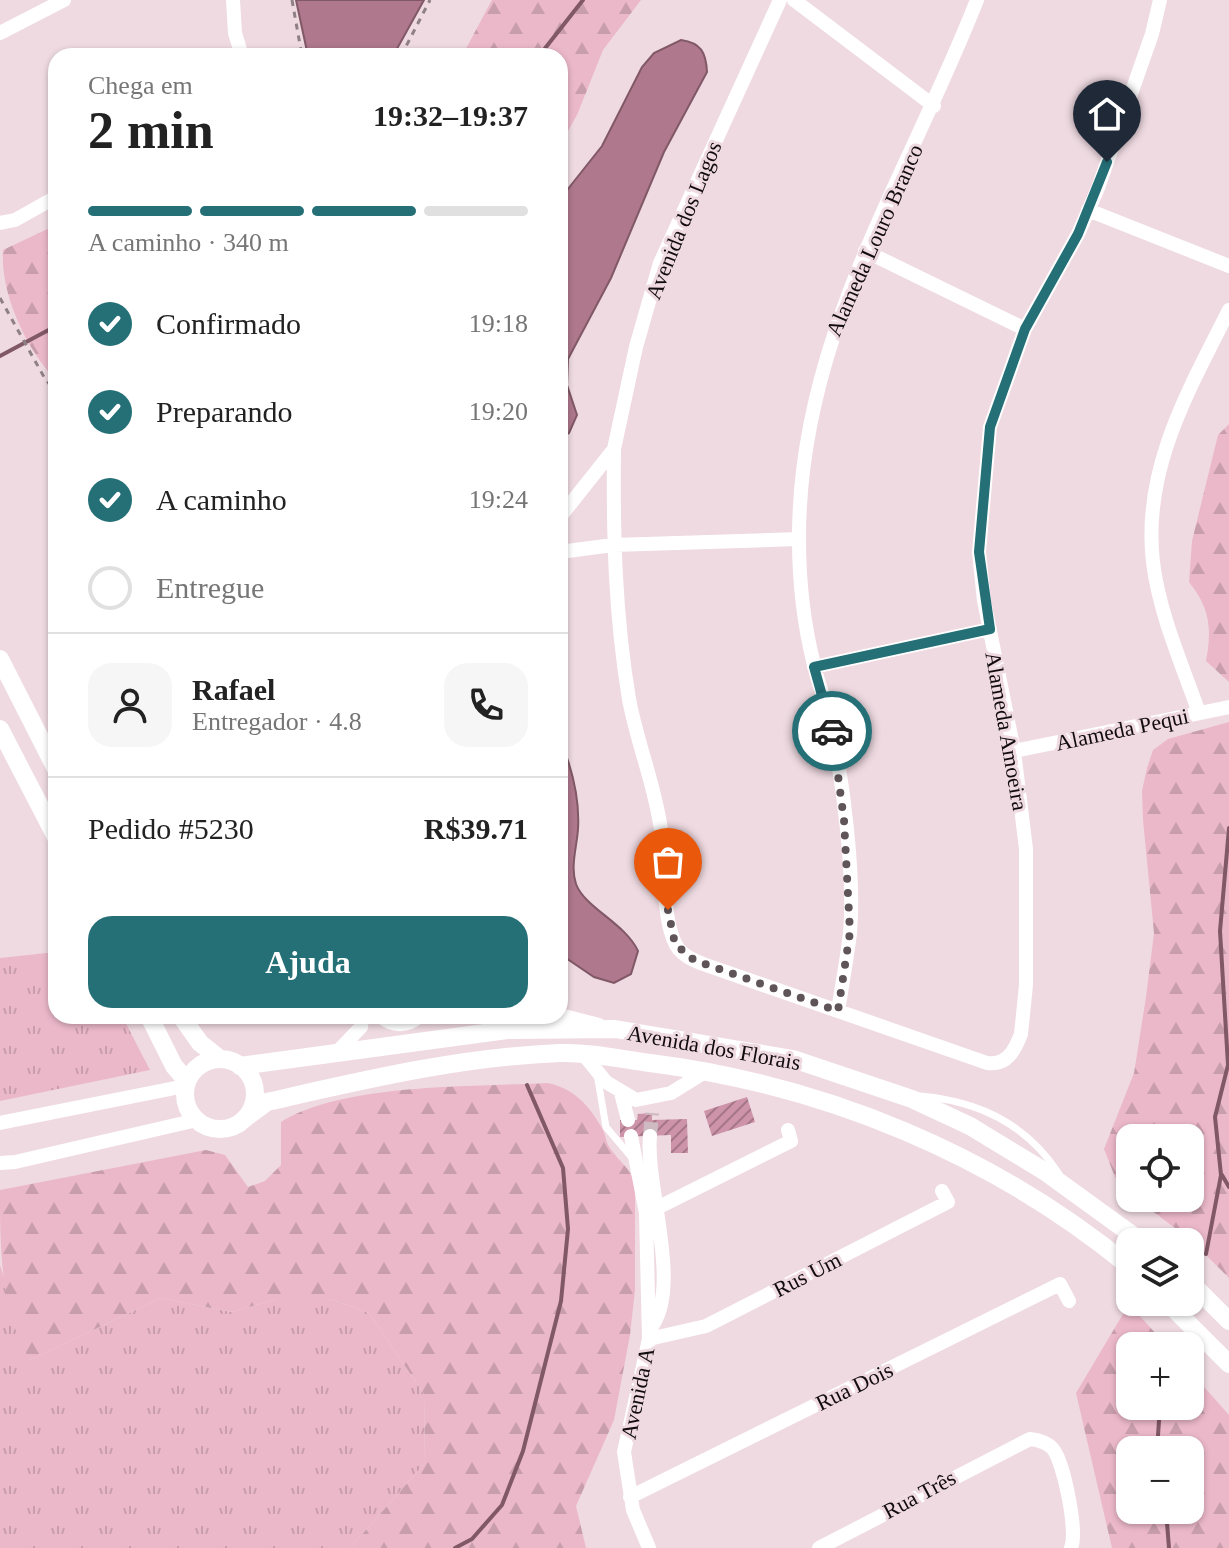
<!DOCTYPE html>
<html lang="pt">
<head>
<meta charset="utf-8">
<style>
	:root { --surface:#fff; --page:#f6f6f6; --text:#222; --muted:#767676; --line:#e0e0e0; --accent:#256f77 }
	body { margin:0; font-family:"Times New Roman",serif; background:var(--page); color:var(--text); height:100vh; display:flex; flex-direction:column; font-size:30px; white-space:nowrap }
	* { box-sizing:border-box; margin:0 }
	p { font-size:26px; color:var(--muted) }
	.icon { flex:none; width:44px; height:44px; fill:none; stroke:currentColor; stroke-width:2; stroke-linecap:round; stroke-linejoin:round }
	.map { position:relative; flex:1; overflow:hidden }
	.drawer { position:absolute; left:48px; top:48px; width:520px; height:976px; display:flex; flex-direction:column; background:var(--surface); border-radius:24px; box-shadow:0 2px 6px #0004 }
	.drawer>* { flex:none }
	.tools { position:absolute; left:1116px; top:1124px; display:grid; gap:16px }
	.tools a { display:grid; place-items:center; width:88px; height:88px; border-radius:16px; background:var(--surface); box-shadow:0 2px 6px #0004; font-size:40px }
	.pin { position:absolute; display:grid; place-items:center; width:68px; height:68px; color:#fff; margin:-82px -34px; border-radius:50% 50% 50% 0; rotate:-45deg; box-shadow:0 0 8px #0007 }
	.pin .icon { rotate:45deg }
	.courier { position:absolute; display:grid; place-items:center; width:80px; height:80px; margin:-40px; border:6px solid #256f77; border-radius:50%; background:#fff; color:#222; box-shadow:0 2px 10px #0007 }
	.headline em { font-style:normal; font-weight:600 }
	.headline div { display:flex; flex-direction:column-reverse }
	.headline { display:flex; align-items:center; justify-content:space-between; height:136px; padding:0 40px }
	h1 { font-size:52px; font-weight:600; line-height:60px }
	.bar { display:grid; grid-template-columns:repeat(4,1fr); gap:12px 8px; align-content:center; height:96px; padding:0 40px }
	.bar i { height:10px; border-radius:6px; background:var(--line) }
	.bar .on { background:var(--accent) }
	.bar p { grid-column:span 4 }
	.line { display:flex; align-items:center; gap:20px; padding:0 40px; border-top:2px solid var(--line) }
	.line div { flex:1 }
	.round { display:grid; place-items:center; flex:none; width:84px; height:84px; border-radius:24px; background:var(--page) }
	ol { padding:0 40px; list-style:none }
	li { display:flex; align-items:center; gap:24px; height:88px }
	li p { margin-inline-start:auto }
	li .icon { padding:8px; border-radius:50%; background:var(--accent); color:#fff; stroke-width:4 }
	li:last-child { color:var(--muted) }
	li i { width:44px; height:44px; border:4px solid var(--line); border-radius:50% }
	.button { display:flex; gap:16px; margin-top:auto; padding:16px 40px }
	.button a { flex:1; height:92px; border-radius:24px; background:var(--accent); color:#fff; font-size:32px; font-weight:600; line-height:92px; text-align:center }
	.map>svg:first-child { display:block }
	.grass { fill:url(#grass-tufts) }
	.forest { fill:url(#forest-firs); fill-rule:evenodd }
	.water { fill:#af788c; stroke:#805866; stroke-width:2 }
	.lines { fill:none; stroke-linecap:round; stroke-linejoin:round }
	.stream { stroke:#805866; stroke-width:4 }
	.building { fill:url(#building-hatch) }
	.minor-tunnel { stroke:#cebbc1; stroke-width:14; stroke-dasharray:14 7; stroke-linecap:butt }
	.path { stroke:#8e8084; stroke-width:3; stroke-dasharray:6 6; stroke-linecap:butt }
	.service { stroke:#fff; stroke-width:7 }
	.minor { stroke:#fff; stroke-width:14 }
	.tertiary { stroke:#fff; stroke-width:18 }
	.done { stroke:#5f5458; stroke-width:8; stroke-dasharray:0 14.4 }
	.route { stroke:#256f77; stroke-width:10 }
	.labels { text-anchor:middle; stroke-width:6; stroke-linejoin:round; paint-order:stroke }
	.street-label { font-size:22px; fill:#120c0e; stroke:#efdae1 }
</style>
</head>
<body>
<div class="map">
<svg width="1229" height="1548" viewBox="0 0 1229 1548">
	<defs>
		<pattern id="grass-tufts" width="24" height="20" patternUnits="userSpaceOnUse" patternTransform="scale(2)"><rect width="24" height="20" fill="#ebb8ca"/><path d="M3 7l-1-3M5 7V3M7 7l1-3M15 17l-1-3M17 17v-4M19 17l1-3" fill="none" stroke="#c89dac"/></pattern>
		<pattern id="forest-firs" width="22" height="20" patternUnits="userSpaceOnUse" patternTransform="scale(2)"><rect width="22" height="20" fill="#ebb8ca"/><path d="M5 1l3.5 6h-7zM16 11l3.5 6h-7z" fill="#c89dac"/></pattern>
		<pattern id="building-hatch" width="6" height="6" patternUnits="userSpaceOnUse" patternTransform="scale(2)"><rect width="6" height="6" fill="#cd93a8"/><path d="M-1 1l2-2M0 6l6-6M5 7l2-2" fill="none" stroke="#a57687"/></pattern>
	</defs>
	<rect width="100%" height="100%" fill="#efdae1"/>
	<!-- grass -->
	<path class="grass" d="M56,952V1016H122L150,1070L0,1101V958Z
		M0,1265L30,1360L161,1298L231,1312L277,1299H330L369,1313L424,1394L425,1463L350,1548H0Z"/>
	<!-- forest -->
	<path class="forest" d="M492,0H641L603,50L577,115L560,145V56H462Z
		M56,225V380C26,349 0,293 3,250Z
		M1229,424V682L1206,661C1212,629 1210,608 1189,582L1192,541L1218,435Z
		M1229,722V1278L1191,1240L1135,1198H1190V1138H1130V1193L1115,1177L1104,1149L1134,1073L1146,997L1154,933L1143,820L1142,791L1147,768L1153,750L1168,739Z
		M547,1083C574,1088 590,1106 603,1130C606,1136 606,1143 610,1148C619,1162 630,1167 635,1184V1290L630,1335L614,1420L576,1506L586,1548H350L425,1463L424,1394L369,1313L330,1299H277L231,1312L161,1298L30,1360C0,1312 0,1246 0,1190L206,1150L225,1155L248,1187L265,1181L281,1165V1122C343,1083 473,1087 547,1083Z
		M1129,1304L1167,1346H1130V1406H1190V1371L1229,1415V1548H1112L1076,1393ZM1190,1450V1510H1130V1450Z"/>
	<!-- water -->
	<path class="water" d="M296,0H424L393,56H308Z
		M681,40C701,43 706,52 707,72L664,152L611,278L568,359L567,385L577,415L569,433L560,438V199L602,146L642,67L654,53Z
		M560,739C572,768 580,797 578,829C577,846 570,867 576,884C585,908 625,923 638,951L631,974L614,983L594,977L560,954Z"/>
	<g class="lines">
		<!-- stream -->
		<path class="stream" d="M539,56L583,0
			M0,356L56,326
			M1222,1175L1229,1187
			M1206,1254L1221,1175L1215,1117L1228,1065L1220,931L1229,828
			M1157,1450L1160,1406
			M1166,1510L1169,1548
			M455,1548L472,1539L502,1505L523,1451L561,1301L568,1229L563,1168L527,1085"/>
	</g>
	<!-- building -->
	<path class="building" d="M747,1097L755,1122L712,1136L704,1111Z
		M652,1113V1120L687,1119L688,1153H671V1135L620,1137V1120H637L638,1114Z"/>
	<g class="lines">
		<!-- minor-tunnel -->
		<path class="minor-tunnel" d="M650,1136L652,1113"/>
		<!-- path -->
		<path class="path" d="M292,0L302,56
			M401,56L430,0
			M0,298L44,377L56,393"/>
		<!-- service -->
		<path class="service" d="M597,1074L606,1127L633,1159
			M920,1096C979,1101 1027,1124 1059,1174"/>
		<!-- minor -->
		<path class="minor" d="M233,0L235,33L242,56
			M794,0L934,106
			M0,33L64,0
			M1088,210L1229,266
			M0,223L15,220L56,197
			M865,251L1025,329
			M614,449C613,534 615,615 629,699C637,743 655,785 661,830C666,862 661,917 676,945C682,956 695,961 706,965L987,1063C1007,1066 1015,1050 1021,1034L1026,985V849L1014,751L984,601L979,552L990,427L1025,329L1078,234L1098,188L1152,34L1160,0
			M560,517L614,449L636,347L660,263L780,0
			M560,552L613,545L799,539
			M814,667L990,629
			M1199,713C1182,664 1159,613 1153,562C1142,469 1189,390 1229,310
			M1014,751L1229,707
			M838,1011C842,985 847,959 850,933C855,874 843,782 831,723C827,703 818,685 814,665C804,625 799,581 799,540C798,339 906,181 977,0
			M560,1015L599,1025
			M380,1016C393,1027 407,1027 420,1016
			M339,1050L361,1027L362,1016
			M584,1055L606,1082L636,1100L671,1093L708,1070
			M621,1093L628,1120
			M0,1123L185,1086
			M631,1136L646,1213L649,1339L624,1452L633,1510L649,1548
			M0,1163L15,1162L197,1120
			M651,1211L791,1141L788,1130
			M649,1330C684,1291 645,1186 650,1136
			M649,1339L706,1326L948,1202L942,1191
			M630,1497L1060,1284L1069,1301
			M819,1548L1030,1439C1039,1440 1047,1442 1053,1449C1064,1463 1078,1532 1071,1548"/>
		<!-- tertiary -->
		<path class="tertiary" d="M0,659L56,769
			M0,729L56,837
			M149,1016L174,1066L187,1081
			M181,1016L200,1043L220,1059
			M185 1094a35 35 0 1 1 70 0a35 35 0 1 1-70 0Z
			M240,1066L507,1030L615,1029L793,1059L912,1099L970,1126L1044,1171L1142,1242
			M244,1119L267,1102C364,1080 460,1057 560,1053C590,1052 621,1059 650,1063C825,1085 994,1155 1130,1267
			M1190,1282L1229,1321
			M1167,1302L1229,1364"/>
	</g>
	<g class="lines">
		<!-- done -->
		<path class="done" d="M668,910L675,944L694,960L838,1011L850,932L844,820L832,731"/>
		<!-- route -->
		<path class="route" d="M832,731L814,667L990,629L979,552L990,427L1025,329L1078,234L1107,162"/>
	</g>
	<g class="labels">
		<!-- street labels -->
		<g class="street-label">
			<text transform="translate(683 220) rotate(-68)" y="8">Avenida dos Lagos</text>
			<text transform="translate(874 240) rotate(-66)" y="8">Alameda Louro Branco</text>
			<text transform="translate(1122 729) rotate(-12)" y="8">Alameda Pequi</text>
			<text transform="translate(1007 731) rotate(80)" y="8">Alameda Amoeira</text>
			<text transform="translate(714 1047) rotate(10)" y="8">Avenida dos Florais</text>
			<text transform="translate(807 1274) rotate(-27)" y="8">Rus Um</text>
			<text transform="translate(854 1386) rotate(-26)" y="8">Rua Dois</text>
			<text transform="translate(637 1393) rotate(-78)" y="8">Avenida A</text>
			<text transform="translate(919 1494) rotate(-28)" y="8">Rua Três</text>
		</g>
	</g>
</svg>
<div class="tools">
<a><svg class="icon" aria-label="locate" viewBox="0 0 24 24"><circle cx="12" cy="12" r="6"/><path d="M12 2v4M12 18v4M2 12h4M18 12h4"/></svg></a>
<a><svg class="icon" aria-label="layers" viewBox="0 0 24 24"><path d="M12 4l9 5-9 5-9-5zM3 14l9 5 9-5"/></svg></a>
<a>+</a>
<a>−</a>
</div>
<div class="pin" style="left:668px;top:910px;background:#ea580c"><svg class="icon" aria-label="bag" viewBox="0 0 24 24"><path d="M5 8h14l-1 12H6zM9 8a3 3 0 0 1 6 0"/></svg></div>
<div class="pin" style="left:1107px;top:162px;background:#1f2937"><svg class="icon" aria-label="home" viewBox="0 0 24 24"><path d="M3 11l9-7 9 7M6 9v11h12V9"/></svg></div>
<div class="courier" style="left:832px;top:731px"><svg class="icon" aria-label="car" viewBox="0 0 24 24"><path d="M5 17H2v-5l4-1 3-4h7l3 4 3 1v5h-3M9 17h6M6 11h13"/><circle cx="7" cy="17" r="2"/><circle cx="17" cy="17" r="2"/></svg></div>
<section class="drawer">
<div class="headline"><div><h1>2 min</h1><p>Chega em</p></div><em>19:32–19:37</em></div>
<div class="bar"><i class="on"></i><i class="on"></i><i class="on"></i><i></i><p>A caminho · 340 m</p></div>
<ol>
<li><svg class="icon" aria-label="check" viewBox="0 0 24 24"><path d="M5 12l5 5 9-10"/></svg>Confirmado<p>19:18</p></li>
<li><svg class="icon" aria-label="check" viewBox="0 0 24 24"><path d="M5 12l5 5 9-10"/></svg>Preparando<p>19:20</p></li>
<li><svg class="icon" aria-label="check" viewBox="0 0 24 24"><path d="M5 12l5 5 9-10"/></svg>A caminho<p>19:24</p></li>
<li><i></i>Entregue</li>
</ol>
<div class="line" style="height:144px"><a class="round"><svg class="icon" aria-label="person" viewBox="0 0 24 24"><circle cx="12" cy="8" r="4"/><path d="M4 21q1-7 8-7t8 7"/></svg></a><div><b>Rafael</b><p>Entregador · 4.8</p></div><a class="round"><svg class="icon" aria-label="phone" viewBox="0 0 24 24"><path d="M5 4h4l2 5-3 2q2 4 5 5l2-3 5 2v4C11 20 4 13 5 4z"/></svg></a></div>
<div class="line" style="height:104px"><div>Pedido #5230</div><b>R$39.71</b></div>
<div class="button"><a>Ajuda</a></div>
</section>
</div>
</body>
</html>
